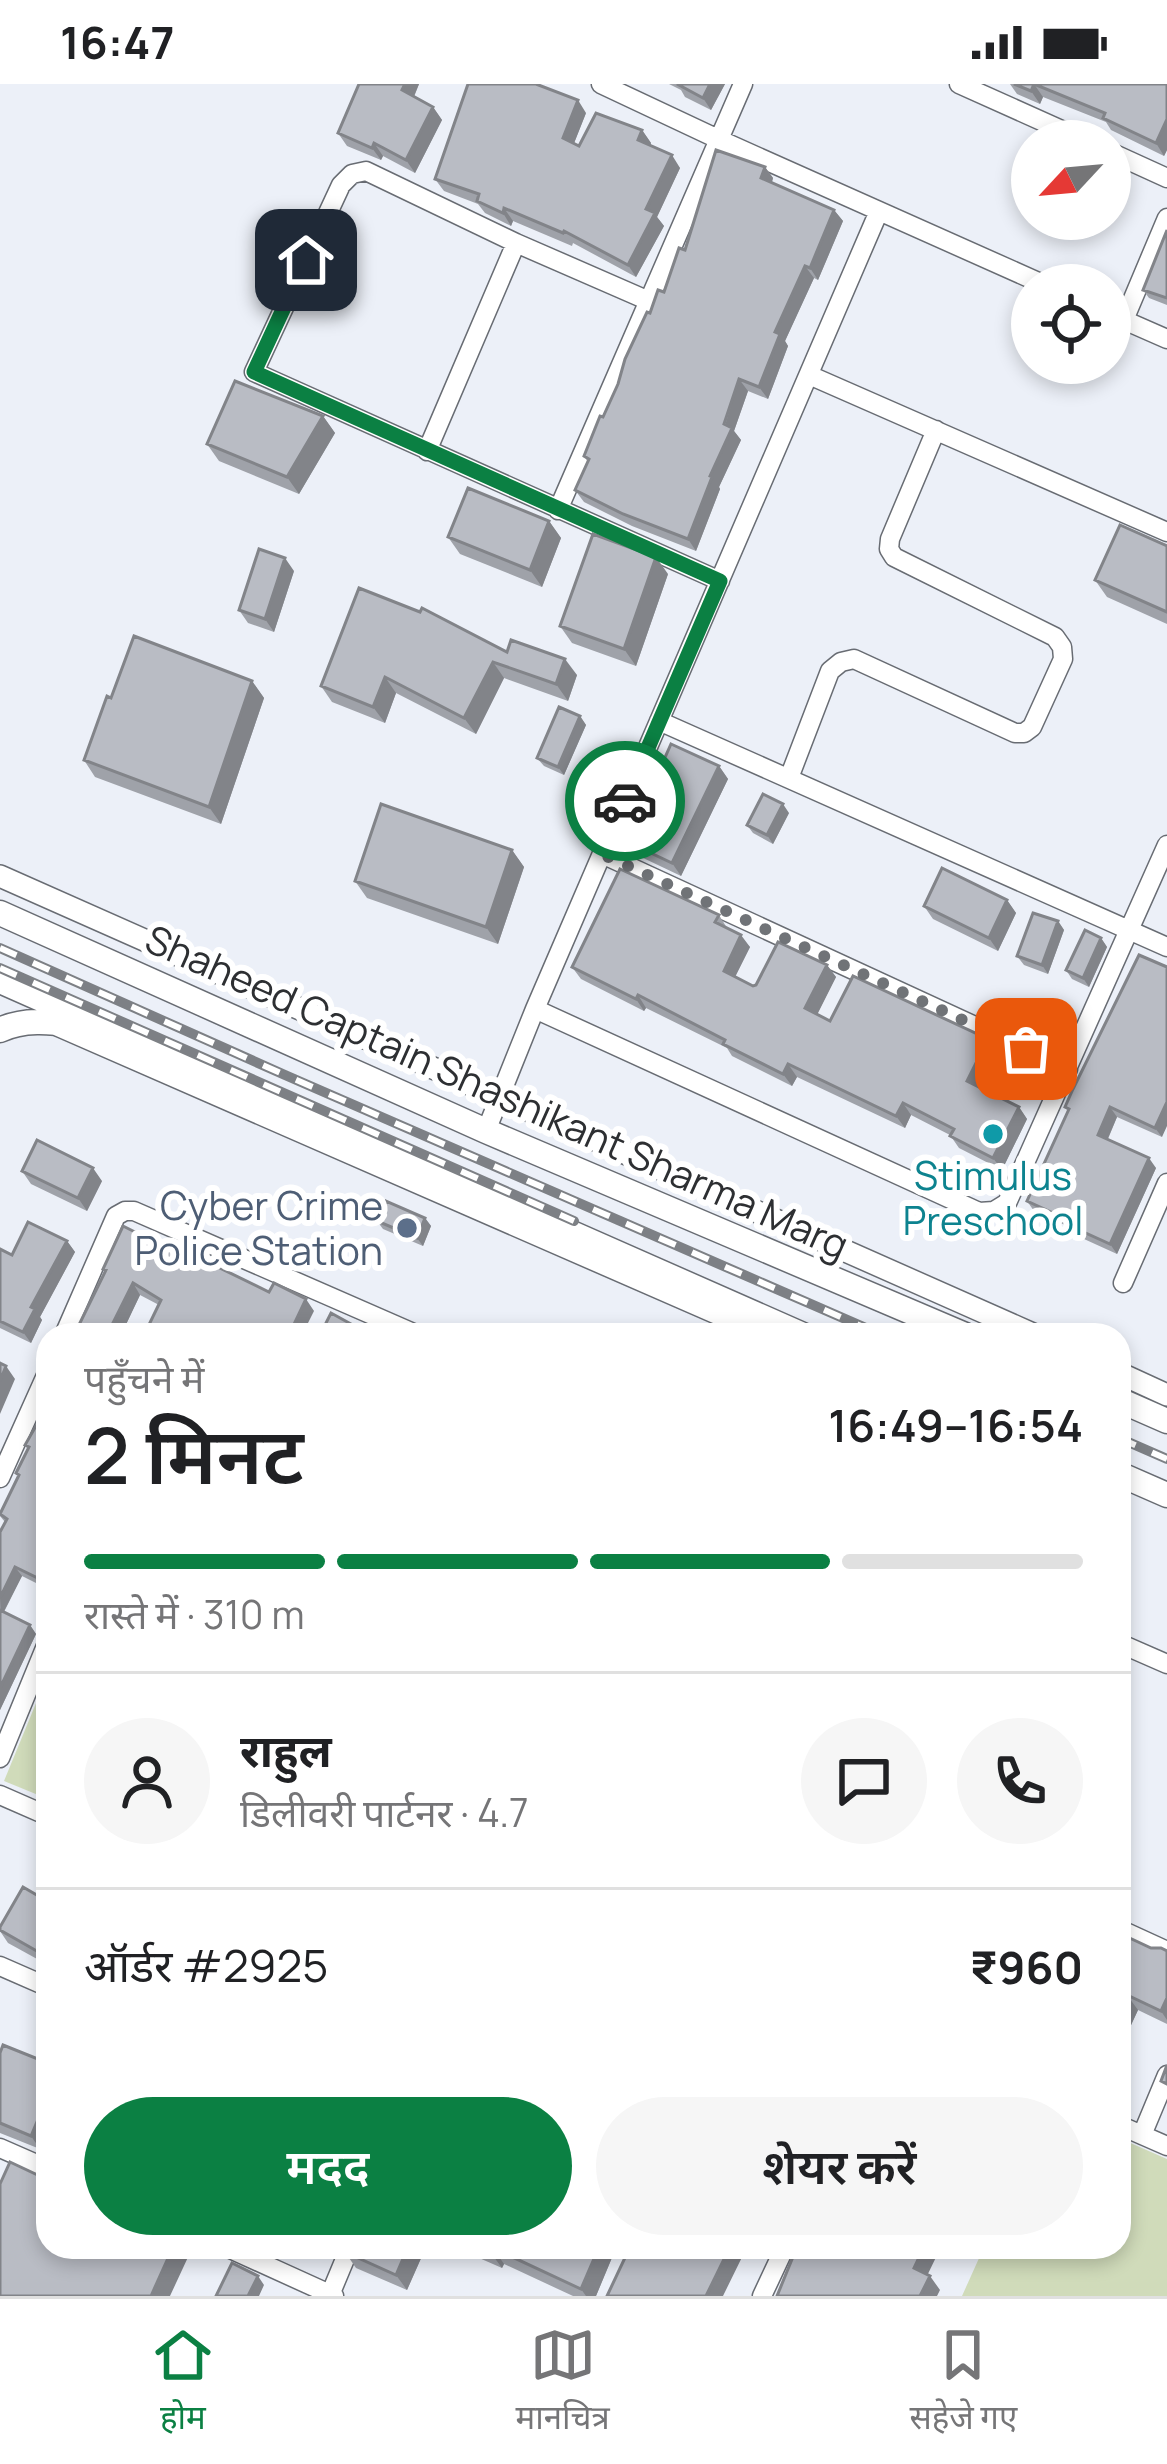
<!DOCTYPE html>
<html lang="hi">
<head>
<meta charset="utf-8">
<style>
	:root { --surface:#fff; --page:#f6f6f6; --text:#202124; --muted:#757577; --line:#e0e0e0; --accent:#0b8043 }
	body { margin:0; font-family:Manrope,"Noto Sans Devanagari",sans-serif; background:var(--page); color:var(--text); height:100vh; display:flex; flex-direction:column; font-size:45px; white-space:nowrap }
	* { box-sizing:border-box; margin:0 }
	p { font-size:39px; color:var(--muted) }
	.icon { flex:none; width:66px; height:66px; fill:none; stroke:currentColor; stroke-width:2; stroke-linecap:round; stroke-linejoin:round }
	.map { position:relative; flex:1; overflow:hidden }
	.details { position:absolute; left:36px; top:1239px; width:1095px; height:936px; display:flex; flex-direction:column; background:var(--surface); border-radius:36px; box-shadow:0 6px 18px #0003 }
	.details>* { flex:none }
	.needle { width:78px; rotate:244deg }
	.buttons { position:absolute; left:1011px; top:36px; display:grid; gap:24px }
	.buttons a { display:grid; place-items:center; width:120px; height:120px; border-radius:50%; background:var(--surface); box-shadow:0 6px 18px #0003; font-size:60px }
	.pin { position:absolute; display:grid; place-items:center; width:102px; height:102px; color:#fff; margin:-51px; border-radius:24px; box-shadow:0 6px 18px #0006 }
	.courier { position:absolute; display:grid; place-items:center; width:120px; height:120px; margin:-60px; border:9px solid #0b8043; border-radius:50%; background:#fff; color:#222; box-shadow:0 3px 15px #0007 }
	.overview em { font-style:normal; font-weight:600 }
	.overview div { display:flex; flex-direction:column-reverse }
	.overview { display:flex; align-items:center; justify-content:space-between; height:204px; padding:0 48px }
	h1 { font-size:78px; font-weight:600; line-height:90px }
	.bar { display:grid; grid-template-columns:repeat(4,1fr); gap:18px 12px; align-content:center; height:144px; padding:0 48px }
	.bar i { height:15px; border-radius:9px; background:var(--line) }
	.bar .active { background:var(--accent) }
	.bar p { grid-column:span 4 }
	.line { display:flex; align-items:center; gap:30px; padding:0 48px; border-top:3px solid var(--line) }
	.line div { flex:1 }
	.round { display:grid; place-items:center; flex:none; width:126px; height:126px; border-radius:63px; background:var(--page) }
	.primary-button { display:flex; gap:24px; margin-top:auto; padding:24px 48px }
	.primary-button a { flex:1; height:138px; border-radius:72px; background:var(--accent); color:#fff; font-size:48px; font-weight:600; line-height:138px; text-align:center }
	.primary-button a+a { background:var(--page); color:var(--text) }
	.status { display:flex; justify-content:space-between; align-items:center; height:84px; padding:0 60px; background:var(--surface); direction:ltr }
	.status svg { height:33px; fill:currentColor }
	.tabs { display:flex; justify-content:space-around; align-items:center; height:168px; border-top:3px solid var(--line); background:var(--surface); font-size:33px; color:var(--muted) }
	.tabs a { display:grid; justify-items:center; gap:6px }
	.tabs .active { color:var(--accent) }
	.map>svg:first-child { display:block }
	.green { fill:#d0dbba }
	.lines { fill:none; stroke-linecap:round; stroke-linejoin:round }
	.minor-casing { stroke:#686c73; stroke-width:21 }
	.tertiary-casing { stroke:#686c73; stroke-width:24 }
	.secondary-casing { stroke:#686c73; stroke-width:27 }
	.minor { stroke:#fff; stroke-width:18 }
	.tertiary { stroke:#fff; stroke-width:21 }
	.secondary { stroke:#fff; stroke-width:24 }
	.rail-casing { stroke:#7d8085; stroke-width:10 }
	.rail { stroke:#fff; stroke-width:6; stroke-dasharray:18; stroke-linecap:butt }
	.wall { fill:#9fa2a9 }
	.shaded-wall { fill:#828489 }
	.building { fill:#b9bcc4; stroke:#828489; stroke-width:3 }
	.done { stroke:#707377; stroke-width:12; stroke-dasharray:0 21.6 }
	.route { stroke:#0b8043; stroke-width:15 }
	.culture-dot { fill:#0f9aa8; stroke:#fff; stroke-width:4.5 }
	.service-dot { fill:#5c6f8a; stroke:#fff; stroke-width:4.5 }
	.labels { text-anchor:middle; stroke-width:12; stroke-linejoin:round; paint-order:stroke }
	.street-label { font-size:39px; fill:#2d2f32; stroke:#fff }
	.culture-label { font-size:39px; fill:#0d838f; stroke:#fff }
	.service-label { font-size:39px; fill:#4e5e75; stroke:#fff; text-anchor:end }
</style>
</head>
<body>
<div class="status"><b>16:47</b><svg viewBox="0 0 49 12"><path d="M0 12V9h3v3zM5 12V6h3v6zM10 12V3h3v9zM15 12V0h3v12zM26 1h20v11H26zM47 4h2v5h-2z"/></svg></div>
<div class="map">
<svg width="1167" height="2212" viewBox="0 0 1167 2212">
	<rect width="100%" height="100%" fill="#ecf0f8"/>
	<!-- green -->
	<path class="green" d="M48,1590V1715L4,1697Z
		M1119,2054L1167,2075V2212H962L980,2172L962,2163H1119Z"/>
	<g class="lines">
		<defs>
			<path id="minor" d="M601,0L720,56L1045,201
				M959,0L1086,57
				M1110,68L1167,94
				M649,217L516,159L366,87L352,90L341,101L254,288L720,497
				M1110,230L1167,255
				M1124,236L1167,134
				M809,291L1167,448
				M427,367L516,159
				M558,426L743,0
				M659,637L1167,863
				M789,694L830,587L841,578L854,575L1015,649H1024L1032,643L1063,575L1062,563L1055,553L894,473L889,465L890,455L936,346
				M602,770L1068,985
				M535,925L979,1128L994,1127L1007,1119L1167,761
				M58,943L763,1251
				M486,1047L535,925L879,127
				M1123,1199L1167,1099
				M64,1251L116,1132L125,1127H134L418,1251
				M0,1394L48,1287
				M1119,1559L1167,1580
				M0,1674L48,1557
				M0,1711L48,1732
				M1119,1845L1167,1867
				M0,1882L48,1903
				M1119,2041L1167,2062
				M1142,2051L1167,1991
				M0,2064L48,2085
				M226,2163L334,2212
				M330,2211L350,2163
				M762,2212L785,2163"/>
			<path id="tertiary" d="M0,792L1035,1251
				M1119,1289L1167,1311"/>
			<path id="secondary" d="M0,829L486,1047L965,1251
				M0,897L803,1251
				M0,946C24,934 53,938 80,941
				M1119,1316L1167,1337
				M1119,1390L1167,1411"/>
		</defs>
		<!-- minor casing -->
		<use href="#minor" class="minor-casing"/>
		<!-- tertiary casing -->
		<use href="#tertiary" class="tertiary-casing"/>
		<!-- secondary casing -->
		<use href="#secondary" class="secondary-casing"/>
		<!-- minor -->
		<use href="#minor" class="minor"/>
		<!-- tertiary -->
		<use href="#tertiary" class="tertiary"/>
		<!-- secondary -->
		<use href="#secondary" class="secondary"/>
		<defs>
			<path id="rail" d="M0,864L285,991L882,1251
				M0,884L574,1137
				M1119,1354L1167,1375"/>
		</defs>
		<!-- rail casing -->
		<use href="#rail" class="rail-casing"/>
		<!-- rail -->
		<use href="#rail" class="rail"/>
	</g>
	<!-- wall -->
	<path class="wall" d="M359,0H419L414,13L433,23L442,36L415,89L383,72L381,76L347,62L338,49Z
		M669,0H725L711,26L685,13L681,6Z
		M1010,0H1167V66L1164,72L1111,46L1106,38L1043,13L1040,20L1017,10Z
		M586,29L574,59L579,62L642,46L651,59L650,61L680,84L657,133L664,142L636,193L573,159L572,162L513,137L511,142L485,129L478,120L444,107L435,95Z
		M765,83L773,94L772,99L834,126L843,137L818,196L814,194L785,257L788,262L768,315L748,307L734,347L741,356L719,403L720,405L696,467L632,442L584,418L575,406L588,378L584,372L650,229L664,208L685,166Z
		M1167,146V221L1149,214L1143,206Z
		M323,332L335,349L299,410L219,377L207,360Z
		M549,437L561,454L542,503L460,470L448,453Z
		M1167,462V540L1107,513L1095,496Z
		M294,487L274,548L248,539L239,526Z
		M668,490L636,582L572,559L560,542Z
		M507,568L577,591L568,617L504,594L476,650L396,609L385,639L332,618L321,602Z
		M252,597L264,614L221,740L95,693L84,676Z
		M580,632L586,641L564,691L544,682L537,674Z
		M719,682L728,695L681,792L641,773L632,760L634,754L632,750L653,708L651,705Z
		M789,729L773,760L753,749L747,741Z
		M512,766L524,783L498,860L367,814L355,797Z
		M1007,816L1016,829L998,867L933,835L924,822Z
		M719,831L727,844L750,863L735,893L753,902L827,881L836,893L817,930L830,937L997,967L979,1003L1019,1023L1027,1035L1002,1086L959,1064L950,1051L911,1031L905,1044L797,993L792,1002L732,972L727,964L646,924L644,927L581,895L572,883Z
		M1058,837L1064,846L1048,890L1024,881L1017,872Z
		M1101,854L1107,863L1089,903L1072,895L1066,886Z
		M1139,871L1162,1053L1117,1033L1108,1055L1156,1084L1117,1170L1084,1155L1078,1147L1034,1127L1027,1117L1068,1027L1065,1023Z
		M22,1087L102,1097L87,1127L31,1100Z
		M425,1134L431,1142L423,1162L383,1145L377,1137Z
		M67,1157L75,1168L40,1233L42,1236L31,1259L0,1244V1165L12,1171Z
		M181,1171L269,1208L314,1227L159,1221L140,1211L121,1251H74L105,1188L103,1185Z
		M48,1321V1505L22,1492L4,1528L30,1541L36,1550L0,1626V1448L5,1438L0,1432L19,1392L16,1389L28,1365L25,1361Z
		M48,1799V1881L8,1859L0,1847L42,1814Z
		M1119,1849L1151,1864L1167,1867V1940L1138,1926L1119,1967Z
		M0,1969L48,1979V2046L40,2065L0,2049Z
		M426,2163L407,2206L356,2184L345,2168Z
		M454,2163H614L616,2164L596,2212H573L504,2180L502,2184Z"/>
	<!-- shaded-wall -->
	<path class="shaded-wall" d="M405,0H419L411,19L402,6Z
		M710,0H725L711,26L703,14Z
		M1034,0L1043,13L1040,20L1031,7Z
		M578,16L586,29L571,67L563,54Z
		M433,23L442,36L415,89L406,76Z
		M1167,35V66L1164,72L1156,59Z
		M642,46L651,59L647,68L638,56Z
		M374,59L383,72L381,76L372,64Z
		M672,71L680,84L657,133L664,142L636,193L628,181L646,125Z
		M765,83L773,94L769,106L761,94Z
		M504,124L513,137L511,142L503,129Z
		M834,126L843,137L818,196L810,184Z
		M805,182L814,194L785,257L788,262L768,315L759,303L775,248Z
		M739,295L748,307L734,347L741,356L719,403L720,405L696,467L688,455L710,392Z
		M323,332L335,349L299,410L287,393Z
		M549,437L561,454L542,503L530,486Z
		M656,473L668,490L636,582L624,565Z
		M285,474L294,487L274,548L265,535Z
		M565,575L577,591L568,617L556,600Z
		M493,578L504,594L476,650L464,634Z
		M385,593L396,609L385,639L373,623Z
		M252,597L264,614L221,740L209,723Z
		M580,632L586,641L564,691L558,683Z
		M719,682L728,695L681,792L672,779Z
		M783,720L789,729L773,760L767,751Z
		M512,766L524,783L498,860L486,843Z
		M1007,816L1016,829L998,867L989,854Z
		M1058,837L1064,846L1048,890L1042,881Z
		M741,851L750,863L732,899L724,887Z
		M1101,854L1107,863L1089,903L1083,894Z
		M827,881L836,893L814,937L805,924Z
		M638,911L646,924L644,927L636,915Z
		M988,955L997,967L976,1009L967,997Z
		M788,980L797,993L792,1002L783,990Z
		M1167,1018V1042L1162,1053L1155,1044Z
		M903,1019L911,1031L905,1044L896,1032Z
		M1019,1023L1027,1035L1002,1086L993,1074Z
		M1110,1023L1117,1033L1105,1061L1098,1051Z
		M1149,1074L1156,1084L1117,1170L1110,1160Z
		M93,1084L102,1097L87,1127L78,1114Z
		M425,1134L431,1142L423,1162L417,1154Z
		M67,1157L75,1168L40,1233L42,1236L31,1259L23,1248L31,1223Z
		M133,1199L140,1211L121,1251H107Z
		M306,1215L314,1227L302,1251H289Z
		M6,1282L15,1295L0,1330V1297Z
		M15,1483L22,1492L1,1533L0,1514Z
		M30,1541L36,1550L0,1626V1604Z
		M48,1858V1879L42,1870Z
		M1127,1911L1138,1926L1119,1967V1928Z
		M1167,1914V1936L1161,1927Z
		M39,2033L48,2046L40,2065L31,2052Z
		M173,2163H183L189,2171L170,2212H151Z
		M408,2163H426L407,2206L396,2191Z
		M599,2163L616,2164L596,2212H586L581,2205Z
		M730,2163H747L723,2212H706Z
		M924,2163H941L924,2198L914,2184Z
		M493,2164L504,2180L502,2184L491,2169Z
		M258,2192L264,2201L259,2212H248Z
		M930,2192L940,2206L937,2212H920Z"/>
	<!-- building -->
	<path class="building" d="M359,0H405L402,6L433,23L406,76L374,59L372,64L338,49Z
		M468,0H536L578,16L563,54L579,62L596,29L642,46L638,56L672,71L646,125L655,129L628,181L564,147L563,149L504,124L503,129L477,117L479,110L435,95Z
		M677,0H710L703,14Z
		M1014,0H1167V35L1156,59L1103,34L1105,29L1034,0L1031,7Z
		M716,66L765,83L761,94L834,126L810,184L805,182L775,248L780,250L759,303L739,295L724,340L732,344L710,392L712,393L688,455L623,430L575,406L589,375L584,372L600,332L603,333L618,300L625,275L647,228L650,229L658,206L664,208L679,164L685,166Z
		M1167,146V214L1143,206Z
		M235,297L323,332L287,393L207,360Z
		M468,404L549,437L530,486L448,453Z
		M1120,441L1167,462V528L1095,496Z
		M593,450L656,473L624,565L560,542Z
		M259,465L285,474L265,535L239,526Z
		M359,504L420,528L422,524L507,568L511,556L565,575L556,600L493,578L464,634L385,593L373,623L321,602Z
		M134,552L252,597L209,723L84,676L107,612L111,614Z
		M559,623L580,632L558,683L537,674Z
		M671,660L719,682L672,779L632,760L636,752L632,750L653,706L651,705Z
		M763,710L783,720L767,751L747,741Z
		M381,720L512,766L486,843L355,797Z
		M942,784L1007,816L989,854L924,822Z
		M620,785L719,831L715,838L741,851L724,887L753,902L756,901L778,858L827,881L805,924L830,937L853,892L988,955L967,997L1019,1023L993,1074L950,1052L954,1045L903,1019L896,1032L788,980L783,990L723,960L725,956L638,911L636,915L572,883Z
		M1033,829L1058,837L1042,881L1017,872Z
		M1085,846L1101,854L1083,894L1066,886Z
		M1139,871L1167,883V1018L1155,1044L1110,1023L1098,1051L1149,1074L1110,1160L1077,1145L1079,1141L1027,1117L1069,1025L1065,1023L1073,1005Z
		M37,1056L93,1084L78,1114L22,1087Z
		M386,1117L425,1134L417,1154L377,1137Z
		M28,1138L67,1157L31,1223L35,1225L23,1248L0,1237V1165L12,1171Z
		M123,1142L181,1171L183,1166L269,1208L274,1199L306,1215L289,1251H144L161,1216L133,1199L107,1251H74L106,1186L103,1185Z
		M331,1229L371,1251H320Z
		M0,1279L6,1282L0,1297Z
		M48,1321V1499L15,1483L0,1514V1448L7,1435L0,1430L19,1391L16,1389L29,1363L25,1361Z
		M0,1526L30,1541L0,1604Z
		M48,1799V1858L42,1870L0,1846V1843L23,1803L42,1814Z
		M1119,1849L1151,1864H1161L1167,1867V1914L1161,1927L1127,1911L1119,1928Z
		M3,1961L48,1979V2037L39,2033L31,2052L0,2039V1969Z
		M1167,1981V2000L1161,1997Z
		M10,2078L48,2096V2163H173L151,2212H0V2100Z
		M347,2163H408L396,2191L345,2168Z
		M478,2163H599L581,2205L493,2164L491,2169Z
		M630,2163H730L706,2212H607Z
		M797,2163H924L914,2184L930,2192L920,2212H777Z
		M232,2179L258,2192L248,2212H216Z"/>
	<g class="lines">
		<!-- done -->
		<path class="done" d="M625,717L602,770L1026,965"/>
		<!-- route -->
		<path class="route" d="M306,176L254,288L720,497L625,717"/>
	</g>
	<!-- markers -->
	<circle class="culture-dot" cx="993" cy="1050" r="12"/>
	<circle class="service-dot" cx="407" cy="1144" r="12"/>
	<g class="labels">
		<!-- street labels -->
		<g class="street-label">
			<text transform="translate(497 1008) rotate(24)" y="14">Shaheed Captain Shashikant Sharma Marg</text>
		</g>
		<!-- culture labels -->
		<g class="culture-label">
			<text x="993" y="1106">Stimulus<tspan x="993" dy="45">Preschool</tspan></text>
		</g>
		<!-- service labels -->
		<g class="service-label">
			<text x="383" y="1136">Cyber Crime<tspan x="383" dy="45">Police Station</tspan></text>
		</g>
	</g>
</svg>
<div class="buttons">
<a><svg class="needle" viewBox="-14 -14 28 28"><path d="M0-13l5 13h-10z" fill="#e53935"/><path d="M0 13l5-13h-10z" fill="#757577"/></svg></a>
<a><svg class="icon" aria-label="locate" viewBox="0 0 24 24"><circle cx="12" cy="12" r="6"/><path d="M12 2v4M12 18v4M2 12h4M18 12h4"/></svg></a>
</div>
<div class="pin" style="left:1026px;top:965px;background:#ea580c"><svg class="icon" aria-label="bag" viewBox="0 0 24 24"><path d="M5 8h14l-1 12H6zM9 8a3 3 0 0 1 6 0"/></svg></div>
<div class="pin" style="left:306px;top:176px;background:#1f2937"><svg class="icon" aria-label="home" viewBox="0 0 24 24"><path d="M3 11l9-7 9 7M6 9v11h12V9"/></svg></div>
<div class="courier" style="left:625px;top:717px"><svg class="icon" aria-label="car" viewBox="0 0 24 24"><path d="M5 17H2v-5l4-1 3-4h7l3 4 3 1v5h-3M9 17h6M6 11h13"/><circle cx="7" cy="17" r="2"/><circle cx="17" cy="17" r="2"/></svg></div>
<section class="details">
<div class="overview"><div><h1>2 मिनट</h1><p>पहुँचने में</p></div><em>16:49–16:54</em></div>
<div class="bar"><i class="active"></i><i class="active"></i><i class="active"></i><i></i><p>रास्ते में · 310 m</p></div>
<div class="line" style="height:216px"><a class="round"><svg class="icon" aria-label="person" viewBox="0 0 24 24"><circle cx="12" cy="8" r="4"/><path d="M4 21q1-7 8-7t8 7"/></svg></a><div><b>राहुल</b><p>डिलीवरी पार्टनर · 4.7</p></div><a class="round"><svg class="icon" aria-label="chat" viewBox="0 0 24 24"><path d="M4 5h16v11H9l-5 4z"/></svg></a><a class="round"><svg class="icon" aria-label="phone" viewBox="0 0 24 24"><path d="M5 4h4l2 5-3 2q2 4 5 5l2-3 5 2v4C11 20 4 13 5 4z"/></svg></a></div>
<div class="line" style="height:156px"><div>ऑर्डर #2925</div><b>₹960</b></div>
<div class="primary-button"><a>मदद</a><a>शेयर करें</a></div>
</section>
</div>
<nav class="tabs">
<a class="active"><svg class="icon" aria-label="home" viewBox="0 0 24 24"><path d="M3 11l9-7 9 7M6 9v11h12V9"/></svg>होम</a>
<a><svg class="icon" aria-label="map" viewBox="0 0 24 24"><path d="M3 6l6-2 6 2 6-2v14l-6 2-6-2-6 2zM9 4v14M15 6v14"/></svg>मानचित्र</a>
<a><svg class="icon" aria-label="saved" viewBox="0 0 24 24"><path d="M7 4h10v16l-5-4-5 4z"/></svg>सहेजे गए</a>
</nav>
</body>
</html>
